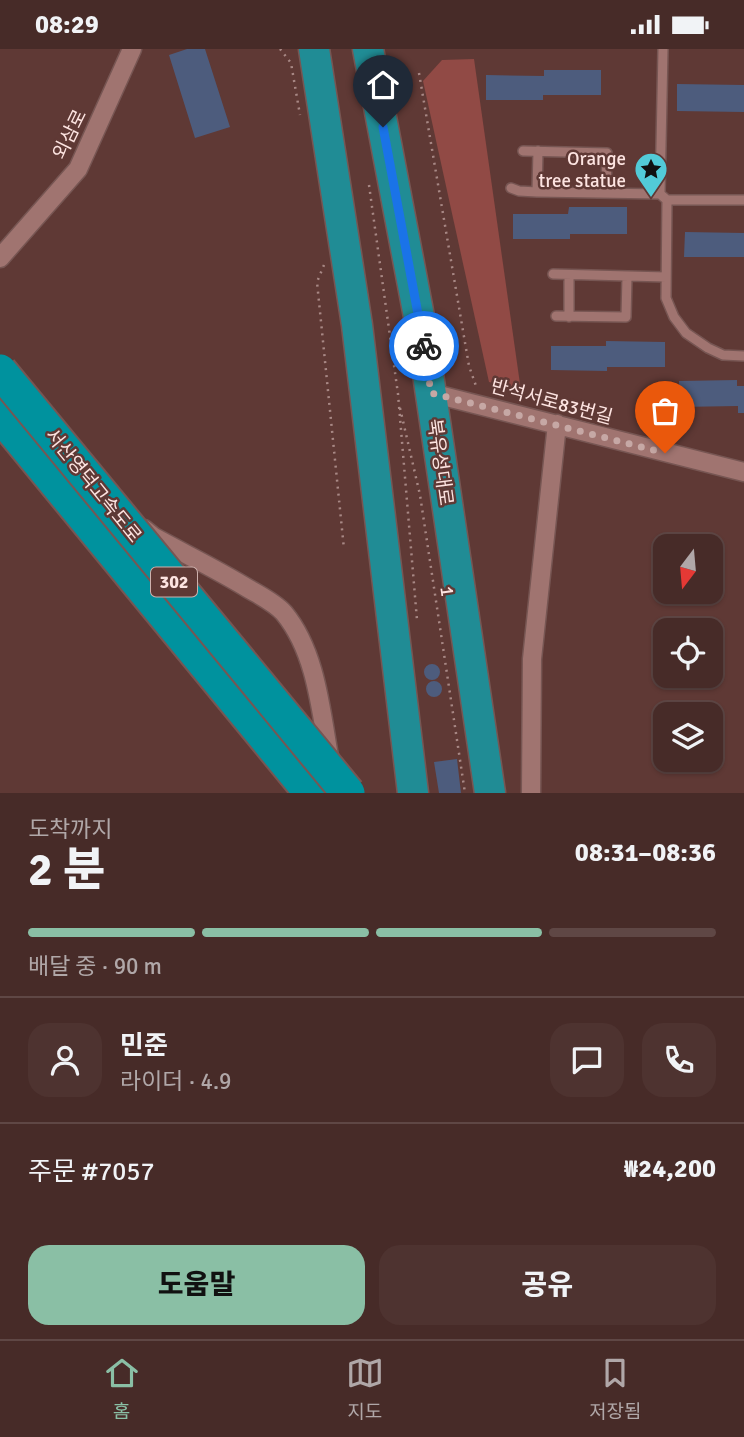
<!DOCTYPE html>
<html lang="ko">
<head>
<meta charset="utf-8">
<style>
	:root { --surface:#472b28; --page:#4e3330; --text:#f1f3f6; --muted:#b0a7a8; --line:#5f4745; --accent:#8abfa5 }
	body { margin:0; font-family:Signika,"Noto Sans KR",sans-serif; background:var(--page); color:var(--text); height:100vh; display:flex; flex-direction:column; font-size:26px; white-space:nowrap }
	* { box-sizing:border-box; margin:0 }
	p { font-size:23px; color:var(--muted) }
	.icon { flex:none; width:38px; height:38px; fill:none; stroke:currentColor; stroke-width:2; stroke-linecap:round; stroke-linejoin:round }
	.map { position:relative; height:744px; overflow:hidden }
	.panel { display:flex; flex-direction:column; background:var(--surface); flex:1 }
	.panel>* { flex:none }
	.needle { width:46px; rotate:196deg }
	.controls { position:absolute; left:653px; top:485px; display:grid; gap:14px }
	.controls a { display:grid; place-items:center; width:70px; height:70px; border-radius:14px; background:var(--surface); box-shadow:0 2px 5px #0004,0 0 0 2px var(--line); font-size:35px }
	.pin { position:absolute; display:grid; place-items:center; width:60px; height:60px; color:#fff; margin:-72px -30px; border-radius:50% 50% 50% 0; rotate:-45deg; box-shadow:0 0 7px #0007 }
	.pin .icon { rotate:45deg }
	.courier { position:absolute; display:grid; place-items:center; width:70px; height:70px; margin:-35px; border:5px solid #1a73e8; border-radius:50%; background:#fff; color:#222; box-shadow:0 2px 9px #0007 }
	.summary em { font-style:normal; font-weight:800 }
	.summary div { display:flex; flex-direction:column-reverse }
	.summary { display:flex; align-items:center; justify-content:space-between; height:119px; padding:0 28px }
	h1 { font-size:46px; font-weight:800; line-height:52px }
	.bar { display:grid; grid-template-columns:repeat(4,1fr); gap:10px 7px; align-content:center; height:84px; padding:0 28px }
	.bar i { height:9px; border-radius:5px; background:var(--line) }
	.bar .on { background:var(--accent) }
	.bar p { grid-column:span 4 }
	.line { display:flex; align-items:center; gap:18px; padding:0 28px; border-top:2px solid var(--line) }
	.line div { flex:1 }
	.round { display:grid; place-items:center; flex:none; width:74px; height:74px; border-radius:21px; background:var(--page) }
	.primary-button { display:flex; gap:14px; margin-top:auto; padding:14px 28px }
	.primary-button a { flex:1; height:80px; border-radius:21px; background:var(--accent); color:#111; font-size:28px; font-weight:800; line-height:80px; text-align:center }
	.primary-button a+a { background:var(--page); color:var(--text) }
	.status { display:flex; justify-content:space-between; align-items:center; height:49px; padding:0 35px; background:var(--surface); direction:ltr }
	.status svg { height:19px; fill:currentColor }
	.tabs { display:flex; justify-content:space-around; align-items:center; height:98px; border-top:2px solid var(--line); background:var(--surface); font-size:19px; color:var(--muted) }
	.tabs a { display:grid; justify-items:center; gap:4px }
	.tabs .on { color:var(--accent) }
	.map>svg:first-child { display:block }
	.green { fill:#914a45 }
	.building { fill:#4d5c7d }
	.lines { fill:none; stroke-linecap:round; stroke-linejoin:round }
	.service-casing { stroke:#775653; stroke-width:12 }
	.minor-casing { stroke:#775653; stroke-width:21 }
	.trunk-casing { stroke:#775653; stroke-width:33 }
	.motorway-casing { stroke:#775653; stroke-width:37 }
	.path { stroke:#a88885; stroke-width:2.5; stroke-dasharray:2 5; stroke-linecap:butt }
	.service { stroke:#a07470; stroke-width:9 }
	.minor { stroke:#a07470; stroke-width:18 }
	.trunk { stroke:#208c95; stroke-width:30 }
	.motorway { stroke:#00929e; stroke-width:33 }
	.motorway-bridge-casing { stroke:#775653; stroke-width:37; stroke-linecap:butt }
	.motorway-bridge { stroke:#00929e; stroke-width:33 }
	.done { stroke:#c6a8a5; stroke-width:7; stroke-dasharray:0 12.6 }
	.route { stroke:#1a73e8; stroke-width:9 }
	.labels { text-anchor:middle; stroke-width:5; stroke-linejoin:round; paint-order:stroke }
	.shield { fill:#5f3935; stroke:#ceb1ad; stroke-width:2 }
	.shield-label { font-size:18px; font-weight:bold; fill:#fde4e1 }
	.street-label { font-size:19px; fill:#fde4e1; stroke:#5f3935 }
	.poi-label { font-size:19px; fill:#fde4e1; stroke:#5f3935; text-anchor:end }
</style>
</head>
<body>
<div class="status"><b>08:29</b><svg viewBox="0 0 49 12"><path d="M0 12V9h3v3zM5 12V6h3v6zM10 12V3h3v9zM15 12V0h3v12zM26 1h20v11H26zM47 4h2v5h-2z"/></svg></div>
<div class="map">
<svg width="744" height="744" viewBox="0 0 744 744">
	<rect width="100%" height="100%" fill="#5f3935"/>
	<!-- green -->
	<path class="green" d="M474,10L521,342L489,333L423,32L442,11Z"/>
	<!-- building -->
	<path class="building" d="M187,0H205L230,78L195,89L169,6Z
		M544,21H601V46H543V51H486V26L544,27Z
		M677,35L744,36V63L677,62Z
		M569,158H627V185H570V190H513V165H568Z
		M685,183L744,184V208H684Z
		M606,292L665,293V318H607V322L551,321V297H606Z
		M737,331V337H744V364H738V357L679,358V332Z
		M424 623a8 8 0 1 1 16 0a8 8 0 1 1-16 0Z
		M426 640a8 8 0 1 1 16 0a8 8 0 1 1-16 0Z
		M457,710L461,744H439L434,713Z"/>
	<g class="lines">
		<defs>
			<path id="service" d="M663,0L660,145L667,151L666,249L674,268L686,284L708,299L723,306L744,307
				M523,102L607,104L606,144
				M511,139L519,142L537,143L660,145
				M537,143L538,102
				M667,151H744
				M553,225L666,228
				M556,267L626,268L627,228
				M569,268V226"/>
			<path id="minor" d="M0,209L78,120L132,0
				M431,344L744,423
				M144,480L154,488C185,505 218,521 249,540C261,547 275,554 284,564C317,604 321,664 330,713
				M531,744L532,610L557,375"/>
			<path id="trunk" d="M314,0L357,276L413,744
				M368,0L421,278L490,744"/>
			<path id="motorway" d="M0,366L311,744"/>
		</defs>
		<!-- service casing -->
		<use href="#service" class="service-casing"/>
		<!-- minor casing -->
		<use href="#minor" class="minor-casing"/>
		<!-- trunk casing -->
		<use href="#trunk" class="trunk-casing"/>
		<!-- motorway casing -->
		<use href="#motorway" class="motorway-casing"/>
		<!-- path -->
		<path class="path" d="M280,0L291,14L300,66
			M419,24L469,317L476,337
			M369,136L398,345L417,571
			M324,216L317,233L344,500
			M400,359L420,446L465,744"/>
		<!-- service -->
		<use href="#service" class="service"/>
		<!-- minor -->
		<use href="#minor" class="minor"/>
		<!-- trunk -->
		<use href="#trunk" class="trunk"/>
		<!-- motorway -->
		<use href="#motorway" class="motorway"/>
		<defs>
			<path id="motorway-bridge" d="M0,322L348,744"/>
		</defs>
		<!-- motorway-bridge casing -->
		<use href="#motorway-bridge" class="motorway-bridge-casing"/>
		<!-- motorway-bridge -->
		<use href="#motorway-bridge" class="motorway-bridge"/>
	</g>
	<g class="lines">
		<!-- done -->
		<path class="done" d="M424,297L431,344L665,404"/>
		<!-- route -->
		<path class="route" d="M383,78L424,297"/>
	</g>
	<!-- icons -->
	<defs>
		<symbol id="sight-pin" viewBox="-11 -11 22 30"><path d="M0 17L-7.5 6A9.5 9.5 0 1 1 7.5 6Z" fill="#52cbd8" stroke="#5f3935"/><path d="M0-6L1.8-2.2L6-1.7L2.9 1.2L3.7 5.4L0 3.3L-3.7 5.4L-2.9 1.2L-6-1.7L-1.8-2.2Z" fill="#111"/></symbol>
	</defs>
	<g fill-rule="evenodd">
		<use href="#sight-pin" x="632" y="101" width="38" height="52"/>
	</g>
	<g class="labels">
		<!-- shield labels -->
		<rect class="shield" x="151" y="518.5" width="46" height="29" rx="5"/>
		<g class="shield-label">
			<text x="174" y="539">302</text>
		</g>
		<!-- street labels -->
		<g class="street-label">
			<text transform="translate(69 85) rotate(-64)" y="7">외삼로</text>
			<text transform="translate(552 352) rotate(15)" y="7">반석서로83번길</text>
			<text transform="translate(441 413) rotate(82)" y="7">북유성대로</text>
			<text transform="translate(94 436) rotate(51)" y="7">서산영덕고속도로</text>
			<text transform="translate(448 542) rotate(82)" y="7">1</text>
		</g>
		<!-- poi labels -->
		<g class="poi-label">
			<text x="626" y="116">Orange<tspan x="626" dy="22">tree statue</tspan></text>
		</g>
	</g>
</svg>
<div class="controls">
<a><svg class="needle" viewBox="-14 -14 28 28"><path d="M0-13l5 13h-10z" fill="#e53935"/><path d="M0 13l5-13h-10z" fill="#b0a7a8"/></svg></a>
<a><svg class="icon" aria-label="locate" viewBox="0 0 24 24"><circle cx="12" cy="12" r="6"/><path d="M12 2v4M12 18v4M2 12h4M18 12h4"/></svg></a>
<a><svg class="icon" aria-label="layers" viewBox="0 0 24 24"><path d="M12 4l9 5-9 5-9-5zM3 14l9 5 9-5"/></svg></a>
</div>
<div class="pin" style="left:665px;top:404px;background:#ea580c"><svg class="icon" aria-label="bag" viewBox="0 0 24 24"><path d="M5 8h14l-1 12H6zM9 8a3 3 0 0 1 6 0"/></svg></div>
<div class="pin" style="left:383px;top:78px;background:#1f2937"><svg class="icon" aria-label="home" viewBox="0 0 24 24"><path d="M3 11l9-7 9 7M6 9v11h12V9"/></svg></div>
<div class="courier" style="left:424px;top:297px"><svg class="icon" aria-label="bike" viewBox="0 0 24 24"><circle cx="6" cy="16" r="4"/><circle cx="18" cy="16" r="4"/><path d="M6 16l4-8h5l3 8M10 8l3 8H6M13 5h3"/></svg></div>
</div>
<section class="panel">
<div class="summary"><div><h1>2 분</h1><p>도착까지</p></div><em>08:31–08:36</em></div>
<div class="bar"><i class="on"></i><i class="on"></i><i class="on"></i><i></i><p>배달 중 · 90 m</p></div>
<div class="line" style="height:126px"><a class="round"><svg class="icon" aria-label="person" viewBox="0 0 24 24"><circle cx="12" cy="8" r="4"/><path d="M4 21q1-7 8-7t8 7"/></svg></a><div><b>민준</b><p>라이더 · 4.9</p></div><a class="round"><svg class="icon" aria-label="chat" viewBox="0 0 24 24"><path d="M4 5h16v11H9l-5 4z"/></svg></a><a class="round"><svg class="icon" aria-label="phone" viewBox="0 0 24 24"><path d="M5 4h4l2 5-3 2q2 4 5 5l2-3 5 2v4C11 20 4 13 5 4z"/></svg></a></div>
<div class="line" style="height:91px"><div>주문 #7057</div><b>₩24,200</b></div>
<div class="primary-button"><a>도움말</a><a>공유</a></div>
</section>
<nav class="tabs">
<a class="on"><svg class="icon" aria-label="home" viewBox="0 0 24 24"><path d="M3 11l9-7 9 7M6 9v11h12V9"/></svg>홈</a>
<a><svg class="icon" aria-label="map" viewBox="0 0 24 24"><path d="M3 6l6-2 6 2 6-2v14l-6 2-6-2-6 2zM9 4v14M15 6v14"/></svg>지도</a>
<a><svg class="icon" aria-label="saved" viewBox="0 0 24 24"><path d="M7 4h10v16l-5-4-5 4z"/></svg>저장됨</a>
</nav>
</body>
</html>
